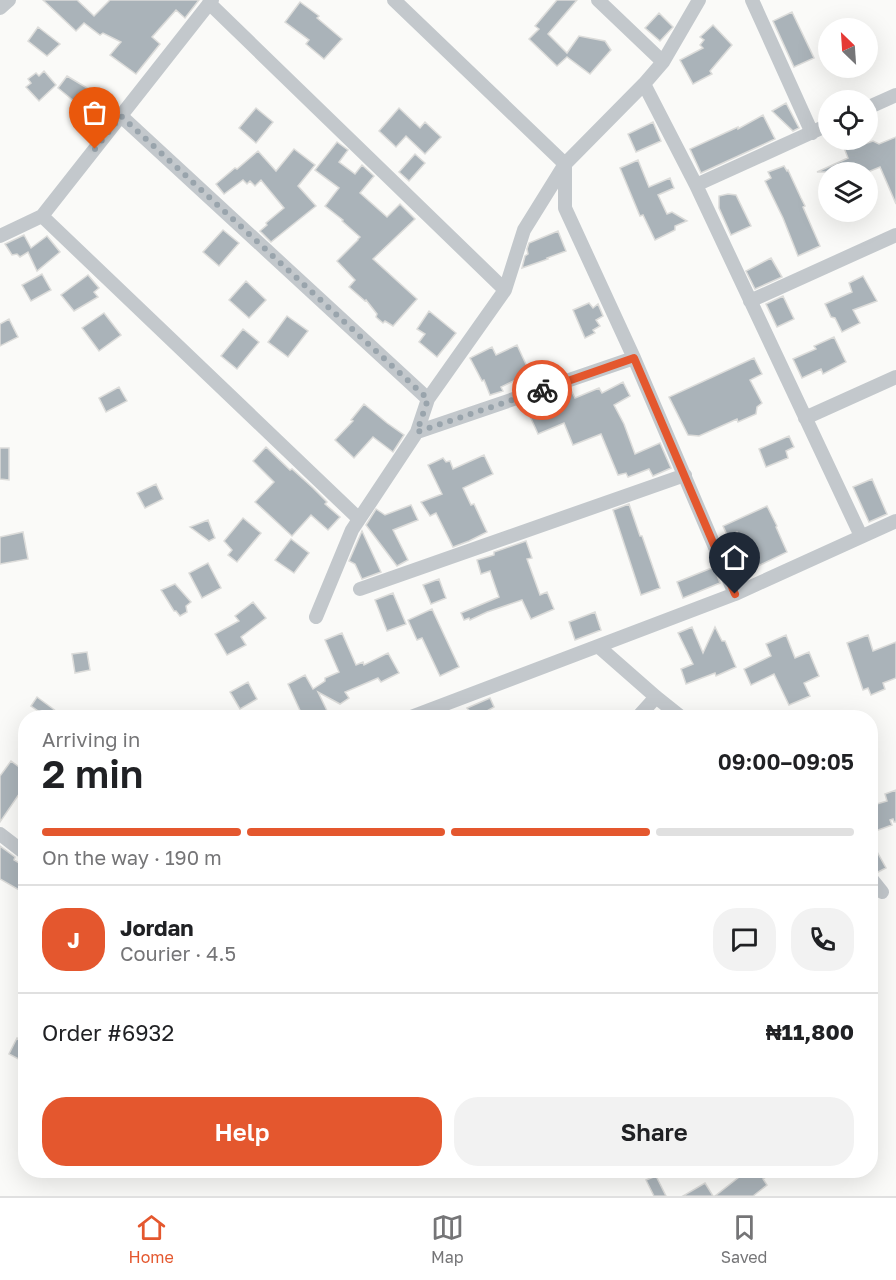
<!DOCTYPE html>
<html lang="en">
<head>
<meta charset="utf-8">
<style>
	:root { --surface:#fff; --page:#f2f2f2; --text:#202124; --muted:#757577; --line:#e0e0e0; --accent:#e4572e }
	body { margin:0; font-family:"Golos Text",sans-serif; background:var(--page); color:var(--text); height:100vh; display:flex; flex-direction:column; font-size:22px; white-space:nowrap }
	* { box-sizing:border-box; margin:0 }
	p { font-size:20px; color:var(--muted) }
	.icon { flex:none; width:33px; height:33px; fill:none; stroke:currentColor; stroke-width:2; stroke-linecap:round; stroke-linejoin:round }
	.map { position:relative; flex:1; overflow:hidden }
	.sheet { position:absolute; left:18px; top:710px; width:860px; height:468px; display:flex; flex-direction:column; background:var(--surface); border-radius:24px; box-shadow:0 6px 24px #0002 }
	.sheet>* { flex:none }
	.needle { width:39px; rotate:335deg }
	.tools { position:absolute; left:818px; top:18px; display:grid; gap:12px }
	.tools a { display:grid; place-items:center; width:60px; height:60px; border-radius:50%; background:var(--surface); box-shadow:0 6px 24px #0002; font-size:30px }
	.pin { position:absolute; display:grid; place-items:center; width:51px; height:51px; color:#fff; margin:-62px -26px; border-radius:50% 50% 50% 0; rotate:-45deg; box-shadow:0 0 6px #0007 }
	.pin .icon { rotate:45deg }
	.courier { position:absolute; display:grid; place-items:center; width:60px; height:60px; margin:-30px; border:4px solid #e4572e; border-radius:50%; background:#fff; color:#222; box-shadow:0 2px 8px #0007 }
	.summary em { font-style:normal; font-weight:600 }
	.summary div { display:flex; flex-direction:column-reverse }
	.summary { display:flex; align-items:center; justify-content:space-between; height:102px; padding:0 24px }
	h1 { font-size:39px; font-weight:600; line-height:45px }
	.bar { display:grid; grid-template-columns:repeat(4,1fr); gap:9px 6px; align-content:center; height:72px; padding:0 24px }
	.bar i { height:8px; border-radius:4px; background:var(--line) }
	.bar .active { background:var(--accent) }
	.bar p { grid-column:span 4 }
	.line { display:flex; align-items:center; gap:15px; padding:0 24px; border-top:2px solid var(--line) }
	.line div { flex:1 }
	.round { display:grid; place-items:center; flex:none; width:63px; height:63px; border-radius:24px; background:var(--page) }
	.cta { display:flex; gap:12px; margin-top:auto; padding:12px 24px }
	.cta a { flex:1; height:69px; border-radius:24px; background:var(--accent); color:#fff; font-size:24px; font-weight:600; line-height:69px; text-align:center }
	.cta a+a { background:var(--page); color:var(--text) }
	.dock { display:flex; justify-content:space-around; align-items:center; height:84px; border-top:2px solid var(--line); background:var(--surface); font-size:16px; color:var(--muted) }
	.dock a { display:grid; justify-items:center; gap:3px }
	.dock .active { color:var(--accent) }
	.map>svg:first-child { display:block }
	.building { fill:#aab3b9; stroke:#dcdcda; stroke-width:1.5 }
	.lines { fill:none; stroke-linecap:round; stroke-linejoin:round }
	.minor { stroke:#c3c8cc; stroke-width:14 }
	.done { stroke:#99a4ac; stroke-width:6; stroke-dasharray:0 10.8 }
	.route { stroke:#e4572e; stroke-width:8 }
</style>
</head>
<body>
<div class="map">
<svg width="896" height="1196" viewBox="0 0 896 1196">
	<rect width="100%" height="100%" fill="#fafaf8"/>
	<!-- building -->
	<path class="building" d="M43,0H77L94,16L110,0H199L185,18L176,10L152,37L160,44L136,74L110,55L121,42L103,33L100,35L84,23L76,31Z
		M557,0H577L548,34L567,53L579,36L605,41L611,50L590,74L567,57L557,66L529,39L539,29L535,26Z
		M300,2L319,16L317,18L342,39L324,59L306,44L309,40L285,22Z
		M792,12L814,58L794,67L773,21Z
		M659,13L673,27L660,41L645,28Z
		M713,25L732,45L710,71L712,74L693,84L680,60L703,48L700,45L704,40L700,37Z
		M38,27L60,44L47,56L28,41Z
		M44,71L56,85L39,101L26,87L31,83L28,79L36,73L39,76Z
		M67,76L104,98L90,122L72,111L76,103L58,88Z
		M786,103L799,128L793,131L772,111Z
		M256,108L273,122L256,143L239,128Z
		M399,108L420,128L425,122L441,137L425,154L406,136L396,147L379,131Z
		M763,115L775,139L701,173L690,149L738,127V129Z
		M653,122L661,141L636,152L628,134Z
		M896,137V204L880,167L868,172H817L848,158L841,140H862L864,144L873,141L879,144Z
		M337,142L348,150L339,162L355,174L362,165L374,176L360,193L387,217L400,204L415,219L373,259L417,299L393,326L385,321L383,323L376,317L377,314L366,300L365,301L349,287L355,280L337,261L358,240V239L360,237L342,221L343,220L325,206L339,188L315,170Z
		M294,149L315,165L298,186L316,206L271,242L260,231L267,225L266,223L284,208L261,180L255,186L250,181L247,184L243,180L224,194L216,184L235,168L237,169L258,151L276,171Z
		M415,154L425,163L409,181L399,172Z
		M638,160L649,187L670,178L674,188L658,195L667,214L672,212L687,221L675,226V230L655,240L643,215L640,216L620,168Z
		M784,166L787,171L788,170L801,198L805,206L803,207L820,246L798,256L783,218L765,181L771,178L768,172Z
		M728,194L736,195L751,226L731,235L719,208V196Z
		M223,230L239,243L219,266L203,252Z
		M558,231L566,251L547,258L548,259L522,268L525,256L528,254L527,249L529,243Z
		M24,235L31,248L47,236L60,252L37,271L28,252L20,257L17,254L12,255L5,244Z
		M771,258L782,277L755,289L746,271Z
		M42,274L51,290L31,301L22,285Z
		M88,275L99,288L94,292L98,297L74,311L61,295Z
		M863,276L877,301L853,310L860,323L842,332L835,318L831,317L825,304L852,292L849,283Z
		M246,281L266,300L249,318L229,300Z
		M783,296L794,319L777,327L766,304Z
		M589,303L593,308L598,304L603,316L596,320L600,326L593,330L595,333L585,338L573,310Z
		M429,311L456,333L437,357L419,342L425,334L417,329Z
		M104,313L121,335L99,351L82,328Z
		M287,316L308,331L288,357L268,342Z
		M9,319L18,337L0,346V324Z
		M243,329L259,342L237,369L221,356Z
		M834,337L846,362L823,374L821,369L802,378L793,359L816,349L814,346Z
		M517,345L530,373L501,387L503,391L490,395L484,380L482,381L470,358L492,347L496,355Z
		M754,358L762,374L750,380L762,403L757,407L756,414L738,422L737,419L699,436L688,435L669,397Z
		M623,382L630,396L614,405L624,424L635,454L660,443L671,468L653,476L649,469L628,477L626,473L618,475L601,434L573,445L564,423L538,434L525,405L566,391L567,392L571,390L575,398L599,388L602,393Z
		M119,387L127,401L106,412L99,398Z
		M364,404L387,423L404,435L393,452L373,437L354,458L335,440L353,421L351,420Z
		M789,436L794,447L786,451L788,458L766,467L759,449Z
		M266,447L290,470L292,469L313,488L327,502L325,504L340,517L328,530L311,515L292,536L255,502L274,482L253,461Z
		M0,448H9V480L0,479Z
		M484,455L493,474L463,488L471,505L474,504L487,532L469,541L453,547L436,513L430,516L421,502L442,494L428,465L443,458L446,462L450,461L453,469Z
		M872,479L887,514L869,522L853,487Z
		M156,484L163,499L145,508L137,493Z
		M629,504L640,536H642L660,588L641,595L613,510Z
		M411,505L418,520L393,530L408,560L397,566L366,525L376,509L385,515Z
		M767,506L777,526L776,527L787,552L758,566L746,541L743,543L737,532L728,537L723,526Z
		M243,518L261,533L237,562L228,555L232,550L224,541Z
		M208,520L215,538L209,541L190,527Z
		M362,531L381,572L362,579L355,564L349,561Z
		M23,532L28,559L0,564V537Z
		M291,539L309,553L294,573L275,560Z
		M526,541L532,558L527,559L540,595L547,592L554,609L531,619L522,600L487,612L470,620L469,618L464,620L461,613L499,597L490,571L481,574L477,560L494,555V552Z
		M208,563L221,588L202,598L189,573Z
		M714,567L720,583L683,598L677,582Z
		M439,579L446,598L431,604L423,585Z
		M175,584L191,602L186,606L187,612L180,616L176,611H174L161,590Z
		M393,593L406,624L387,631L375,600Z
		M253,602L266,618L241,637L246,645L227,655L215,634L239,621L235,616Z
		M432,609L459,667L440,676L422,638L417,640L408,620Z
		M595,612L601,630L575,640L569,622Z
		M692,627L703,653L715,627L722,641H725L736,667L716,676L715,673L686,684L681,669L693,664L678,633Z
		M342,633L356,665L363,662L364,665L388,653L399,673L381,682L378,678L345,692L349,698L340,704L318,692L330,717H303L288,684L305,675L313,689L325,681V678L339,672L325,640Z
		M786,635L795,658L809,652L819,676L804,683L810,696L789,705L774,674L751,685L744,669L771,656L766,644Z
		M868,635L873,651L896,642V678L883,683L885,689L871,695L868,688L863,690L847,643Z
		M87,652L90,670L75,673L72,654Z
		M248,682L257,699L240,709L230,692Z
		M37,697L64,717H47L31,706Z
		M490,698L494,707L485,712L487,717H475L467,708Z
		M11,761L26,772V784L0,822V776Z
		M896,790V822H894L893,819L890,820L892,825L870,833V806L887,801L885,794Z
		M870,839L886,868L878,872L874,869L870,868Z
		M0,846L15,857L14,860L26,867V894L0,879Z
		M17,1038L26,1043V1063L9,1054Z
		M748,1170H761L766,1177L763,1179L767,1185L753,1196H715Z
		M656,1176L666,1196H654L646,1180Z
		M705,1183L713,1196H683Z"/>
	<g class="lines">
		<!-- minor -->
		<path class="minor" d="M394,0L565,164V208L634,358L735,594
			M598,0L663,62
			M699,0L663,62L644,84L696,185L861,536
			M752,0L812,133
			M209,3L505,290L524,230L565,164L644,84
			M0,8L9,0
			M867,108L896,95
			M121,116L428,399L505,290
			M696,185L828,125
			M42,216L359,519
			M0,236L42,216L212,0
			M750,301L896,235
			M805,418L896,377
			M417,432L634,358
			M360,589L685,475
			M316,617L352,530L417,432L428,399
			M599,647L656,697L681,717
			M411,717L735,594L896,521
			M638,717L656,697
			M0,834L26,854
			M870,877L882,892"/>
	</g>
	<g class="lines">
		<!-- done -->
		<path class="done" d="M95,149L121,116L428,399L417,432L542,390"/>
		<!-- route -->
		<path class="route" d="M542,390L634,358L735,594"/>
	</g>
</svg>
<div class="tools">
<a><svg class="needle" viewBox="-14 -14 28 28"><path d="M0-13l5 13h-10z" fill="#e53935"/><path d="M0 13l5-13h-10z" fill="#757577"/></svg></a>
<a><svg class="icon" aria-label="locate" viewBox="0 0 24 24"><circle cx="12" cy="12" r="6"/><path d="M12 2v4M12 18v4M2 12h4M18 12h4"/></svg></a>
<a><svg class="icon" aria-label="layers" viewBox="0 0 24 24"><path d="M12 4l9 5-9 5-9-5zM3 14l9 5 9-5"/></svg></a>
</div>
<div class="pin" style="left:95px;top:149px;background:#ea580c"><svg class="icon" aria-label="bag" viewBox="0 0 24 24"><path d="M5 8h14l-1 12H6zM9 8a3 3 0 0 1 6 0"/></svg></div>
<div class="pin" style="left:735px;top:594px;background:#1f2937"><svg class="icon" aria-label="home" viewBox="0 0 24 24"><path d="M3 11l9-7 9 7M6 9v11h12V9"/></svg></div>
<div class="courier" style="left:542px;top:390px"><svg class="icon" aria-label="bike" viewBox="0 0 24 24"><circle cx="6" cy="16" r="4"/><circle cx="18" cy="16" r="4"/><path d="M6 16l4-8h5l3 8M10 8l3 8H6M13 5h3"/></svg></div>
<section class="sheet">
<div class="summary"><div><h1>2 min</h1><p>Arriving in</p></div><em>09:00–09:05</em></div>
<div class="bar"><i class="active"></i><i class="active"></i><i class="active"></i><i></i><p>On the way · 190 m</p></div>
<div class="line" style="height:108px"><b class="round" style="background:var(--accent);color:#fff">J</b><div><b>Jordan</b><p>Courier · 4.5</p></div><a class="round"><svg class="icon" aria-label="chat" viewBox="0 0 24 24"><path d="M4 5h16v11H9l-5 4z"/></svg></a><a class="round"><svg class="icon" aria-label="phone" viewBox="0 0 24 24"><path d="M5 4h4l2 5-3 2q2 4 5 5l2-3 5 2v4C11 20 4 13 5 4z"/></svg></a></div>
<div class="line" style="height:78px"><div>Order #6932</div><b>₦11,800</b></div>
<div class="cta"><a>Help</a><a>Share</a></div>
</section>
</div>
<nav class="dock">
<a class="active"><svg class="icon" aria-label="home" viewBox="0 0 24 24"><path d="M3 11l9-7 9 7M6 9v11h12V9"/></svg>Home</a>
<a><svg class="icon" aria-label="map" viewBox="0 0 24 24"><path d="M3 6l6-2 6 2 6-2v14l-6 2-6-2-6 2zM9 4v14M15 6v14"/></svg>Map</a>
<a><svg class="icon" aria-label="saved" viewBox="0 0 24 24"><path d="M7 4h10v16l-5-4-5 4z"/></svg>Saved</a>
</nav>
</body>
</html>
